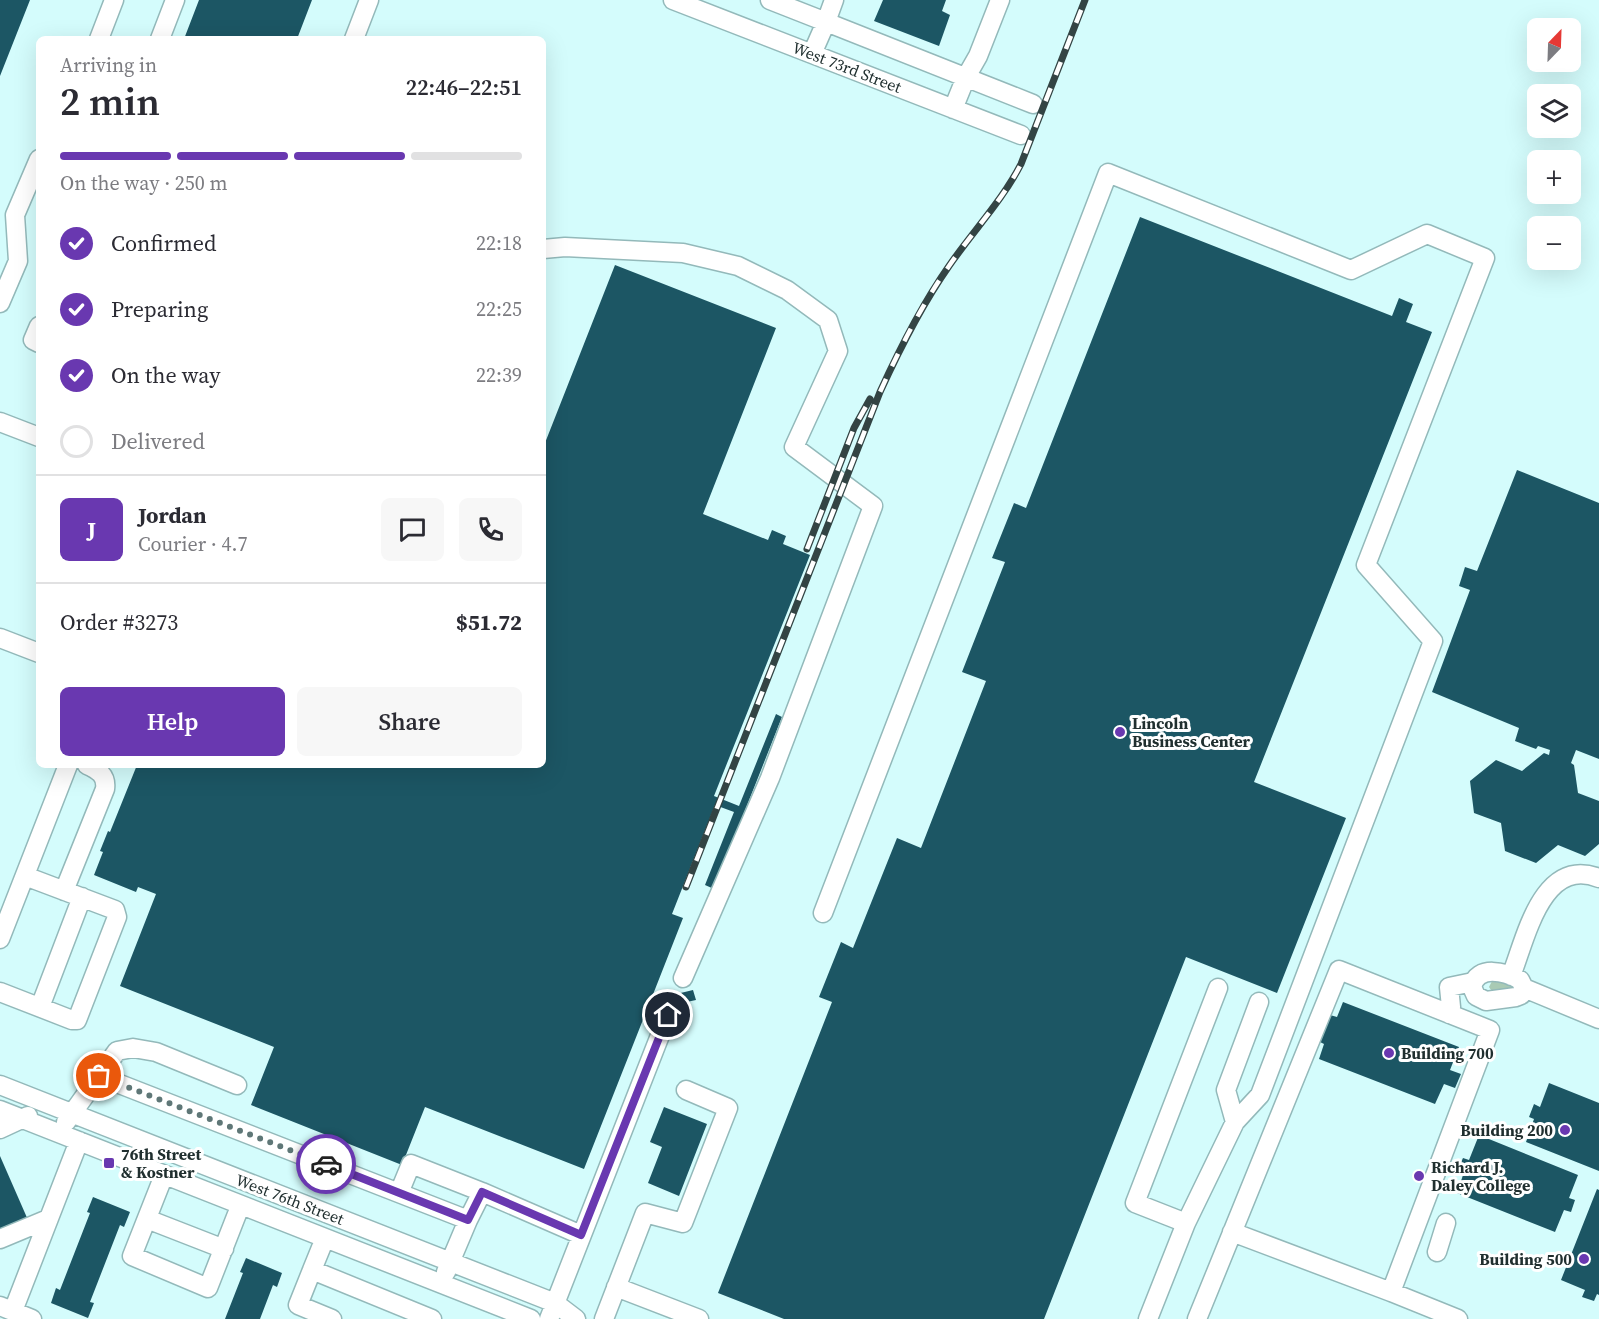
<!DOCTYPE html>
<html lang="en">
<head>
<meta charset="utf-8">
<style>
	:root { --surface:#fff; --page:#f7f7f7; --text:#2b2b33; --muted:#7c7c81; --line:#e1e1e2; --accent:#6938b0 }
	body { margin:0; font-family:"Source Serif 4",serif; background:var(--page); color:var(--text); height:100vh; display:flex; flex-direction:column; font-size:22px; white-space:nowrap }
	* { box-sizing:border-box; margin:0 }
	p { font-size:20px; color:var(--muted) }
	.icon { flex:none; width:33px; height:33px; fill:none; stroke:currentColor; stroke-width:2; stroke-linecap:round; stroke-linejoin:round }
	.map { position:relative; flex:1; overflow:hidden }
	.drawer { position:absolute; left:36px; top:36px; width:510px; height:732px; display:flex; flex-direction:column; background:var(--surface); border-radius:9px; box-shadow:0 6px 24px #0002 }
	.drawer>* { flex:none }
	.needle { width:39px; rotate:23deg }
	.buttons { position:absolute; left:1527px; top:18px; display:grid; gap:12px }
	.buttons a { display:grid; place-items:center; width:54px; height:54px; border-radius:9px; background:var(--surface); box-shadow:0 6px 24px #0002; font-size:30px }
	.pin { position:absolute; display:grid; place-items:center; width:51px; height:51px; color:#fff; margin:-26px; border:3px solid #fff; border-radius:50%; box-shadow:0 2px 6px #0007 }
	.courier { position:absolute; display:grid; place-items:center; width:60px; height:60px; margin:-30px; border:4px solid #6938b0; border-radius:50%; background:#fff; color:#222; box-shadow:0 2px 8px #0007 }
	.headline em { font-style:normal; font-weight:600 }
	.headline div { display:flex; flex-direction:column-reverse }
	.headline { display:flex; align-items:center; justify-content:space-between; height:102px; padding:0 24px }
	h1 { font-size:39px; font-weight:600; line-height:45px }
	.bar { display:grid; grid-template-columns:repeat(4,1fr); gap:9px 6px; align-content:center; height:72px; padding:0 24px }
	.bar i { height:8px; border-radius:4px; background:var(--line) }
	.bar .selected { background:var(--accent) }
	.bar p { grid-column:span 4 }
	.line { display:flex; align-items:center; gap:15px; padding:0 24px; border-top:2px solid var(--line) }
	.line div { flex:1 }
	.round { display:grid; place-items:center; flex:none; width:63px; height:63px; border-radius:9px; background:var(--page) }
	ol { padding:0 24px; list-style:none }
	li { display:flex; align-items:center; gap:18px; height:66px }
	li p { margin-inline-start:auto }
	li .icon { padding:6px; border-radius:50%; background:var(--accent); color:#fff; stroke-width:4 }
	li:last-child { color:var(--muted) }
	li i { width:33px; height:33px; border:3px solid var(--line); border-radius:50% }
	.button { display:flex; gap:12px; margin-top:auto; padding:12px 24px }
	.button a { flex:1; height:69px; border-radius:9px; background:var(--accent); color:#fff; font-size:24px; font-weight:600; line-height:69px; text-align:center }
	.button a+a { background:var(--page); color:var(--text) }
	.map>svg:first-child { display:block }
	.green { fill:#a9cab4 }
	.building { fill:#1c5664 }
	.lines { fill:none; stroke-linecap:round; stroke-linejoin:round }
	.minor-casing { stroke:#93b9ba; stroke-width:21 }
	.minor { stroke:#fff; stroke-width:18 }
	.rail-casing { stroke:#344; stroke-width:7 }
	.rail { stroke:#fff; stroke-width:4.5; stroke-dasharray:14; stroke-linecap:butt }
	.done { stroke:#5f7777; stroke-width:6; stroke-dasharray:0 10.8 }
	.route { stroke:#6938b0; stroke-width:8 }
	.poi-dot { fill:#6938b0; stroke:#fff; stroke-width:2 }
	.labels { text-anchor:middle; stroke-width:6; stroke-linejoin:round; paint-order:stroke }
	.street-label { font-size:16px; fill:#202f2f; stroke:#fff }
	.poi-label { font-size:16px; font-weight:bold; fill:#202f2f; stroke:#fff; text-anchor:start }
</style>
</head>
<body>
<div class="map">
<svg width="1599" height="1319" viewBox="0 0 1599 1319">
	<rect width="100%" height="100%" fill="#d4fcfc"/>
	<!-- green -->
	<path class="green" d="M1503,979L1512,983V989L1494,992L1491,990L1489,987L1492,981Z"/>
	<!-- building -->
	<path class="building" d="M0,0H30L0,76Z
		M199,0H312L297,39H184Z
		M883,0H946L942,11L950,15L939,46L874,21Z
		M1140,217L1392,316L1399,298L1413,304L1406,322L1432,332L1254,782L1346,818L1277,993L1186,957L1044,1319H784L718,1293L832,1002L819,997L841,942L853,948L897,838L921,848L986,681L962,672L1005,562L992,558L1014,503L1026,508Z
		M615,265L776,328L703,514L768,540L772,530L786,536L783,544L810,555L714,796L739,806L776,714L782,717L714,889L705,885L734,812L715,805L672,914L683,918L652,997L656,999L693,990L696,1000L654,1009L648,1007L584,1169L425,1107L402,1165L251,1105L274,1047L120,986L156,894L138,887L136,892L94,875L103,852L100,851L108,831L110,832L137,765H543V448Z
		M1517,470L1599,503V759L1576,750L1571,763L1574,765L1578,793L1599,801V844L1585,856L1558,845L1536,863L1505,851L1501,823L1474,813L1470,781L1496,760L1522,771L1544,753L1549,755L1550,750L1538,746L1536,749L1515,741L1519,728L1432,692L1470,590L1459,586L1465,567L1477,571Z
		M1343,1002L1459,1047L1450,1070L1461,1074L1455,1088L1444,1084L1435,1104L1319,1059L1324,1044L1320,1042L1330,1015L1337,1017Z
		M1549,1083L1599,1103V1171L1526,1142L1534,1119L1529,1117L1534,1104L1540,1107Z
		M664,1107L707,1124L679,1196L648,1183L662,1147L650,1142Z
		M1479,1135L1578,1175L1569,1198L1575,1200L1571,1212L1564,1210L1555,1232L1457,1193L1464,1172L1458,1169L1463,1158L1469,1160Z
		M0,1156L28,1220L0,1232Z
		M1597,1189L1599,1190V1295L1597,1294L1594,1301L1582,1297L1585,1290L1561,1280Z
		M93,1197L130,1212L124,1227L120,1225L90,1302L94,1303L88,1318L51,1303L56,1288L60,1290L90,1213L87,1212Z
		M246,1258L282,1273L277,1287L273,1285L260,1319H225L243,1273L240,1272Z"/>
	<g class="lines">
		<defs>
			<path id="minor" d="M673,0L1021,135
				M770,0L826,22L812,54
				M834,0L826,22L1033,104
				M99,39L114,0
				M160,39L175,0
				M354,39L369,0
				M953,109L966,77L978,56L1000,0
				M543,249L565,247L683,253L738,266L787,290L828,320L838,351L794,447L873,506L770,778L683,978
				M0,303L18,261L15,215L39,159
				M39,326L33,340L39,343
				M0,422L39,437
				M0,638L39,653
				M64,891L105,789C107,775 98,770 87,765
				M823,913L1108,173L1351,270L1427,234L1485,258L1366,565L1433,641L1260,1095L1235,1122L1186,1223
				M0,939L68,765
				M1511,976C1526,938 1542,856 1599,878
				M1524,988L1521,995L1516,997L1486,1001L1476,996L1472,987C1477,964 1506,972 1520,980L1524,988L1599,1019
				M0,992L72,1020H77L117,917L115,910L25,876
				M40,1007L82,897
				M1449,1014L1451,1007L1449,987L1473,982
				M99,1076L117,1051L133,1048L156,1052L237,1085
				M0,1085L555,1303L576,1319
				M0,1110L531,1319
				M66,1122L99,1076L468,1220L446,1272
				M1235,1122L1226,1090L1259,1002
				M0,1129L28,1116
				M164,1175L132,1256L208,1288L237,1214
				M399,1193L411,1164L482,1192
				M147,1219L224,1249
				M468,1220L482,1192L581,1235
				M325,1238L312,1270L432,1319
				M0,1239L48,1219
				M1437,1252L1446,1223
				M312,1270L298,1305L332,1319
				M616,1287L699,1319
				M1391,1292L1458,1319
				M0,1306L32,1319
				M13,1311L79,1141
				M549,1319L668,1015
				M604,1319L645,1213L683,1223L728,1108L686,1090
				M1148,1319L1186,1223L1135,1203L1218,988
				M1197,1319L1339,970L1490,1030L1391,1292L1232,1232"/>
		</defs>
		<!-- minor casing -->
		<use href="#minor" class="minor-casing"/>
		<!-- minor -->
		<use href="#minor" class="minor"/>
		<defs>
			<path id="rail" d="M807,549L854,428L870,399
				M686,887L880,392C900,348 921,306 949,266C973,231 1002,201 1021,164L1085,0"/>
		</defs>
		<!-- rail casing -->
		<use href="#rail" class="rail-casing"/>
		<!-- rail -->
		<use href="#rail" class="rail"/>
	</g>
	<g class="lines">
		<!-- done -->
		<path class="done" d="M99,1076L326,1164"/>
		<!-- route -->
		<path class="route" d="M326,1164L468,1220L482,1192L581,1235L668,1015"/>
	</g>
	<!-- markers -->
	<g class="poi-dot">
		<circle cx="1120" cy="732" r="6"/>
		<circle cx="1389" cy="1053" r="6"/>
		<circle cx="1565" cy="1130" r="6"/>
		<rect x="103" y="1157" width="12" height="12" rx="3"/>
		<circle cx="1419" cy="1176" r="6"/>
		<circle cx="1584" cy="1259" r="6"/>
	</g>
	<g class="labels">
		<!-- street labels -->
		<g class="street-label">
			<text transform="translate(847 67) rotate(21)" y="6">West 73rd Street</text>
			<text transform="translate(290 1199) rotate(21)" y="6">West 76th Street</text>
		</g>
		<!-- poi labels -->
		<g class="poi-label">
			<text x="1132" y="729">Lincoln<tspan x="1132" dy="18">Business Center</tspan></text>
			<text x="1401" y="1059">Building 700</text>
			<text x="1553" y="1136" text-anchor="end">Building 200</text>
			<text x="121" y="1160">76th Street<tspan x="121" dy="18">&amp; Kostner</tspan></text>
			<text x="1431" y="1173">Richard J.<tspan x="1431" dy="18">Daley College</tspan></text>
			<text x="1572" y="1265" text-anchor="end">Building 500</text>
		</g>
	</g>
</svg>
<div class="buttons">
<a><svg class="needle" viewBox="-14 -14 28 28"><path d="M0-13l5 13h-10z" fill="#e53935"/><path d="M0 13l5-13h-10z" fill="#7c7c81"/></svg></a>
<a><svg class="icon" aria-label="layers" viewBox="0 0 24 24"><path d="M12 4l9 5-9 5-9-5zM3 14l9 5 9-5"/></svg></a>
<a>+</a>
<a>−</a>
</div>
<div class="pin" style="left:99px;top:1076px;background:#ea580c"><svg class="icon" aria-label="bag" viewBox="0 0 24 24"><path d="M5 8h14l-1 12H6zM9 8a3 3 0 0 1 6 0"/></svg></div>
<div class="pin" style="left:668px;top:1015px;background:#1f2937"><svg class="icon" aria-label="home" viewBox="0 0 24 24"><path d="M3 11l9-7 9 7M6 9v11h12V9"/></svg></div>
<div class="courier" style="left:326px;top:1164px"><svg class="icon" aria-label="car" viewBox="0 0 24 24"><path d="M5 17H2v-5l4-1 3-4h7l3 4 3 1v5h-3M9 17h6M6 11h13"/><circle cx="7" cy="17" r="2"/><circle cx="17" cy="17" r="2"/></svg></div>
<section class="drawer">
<div class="headline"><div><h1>2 min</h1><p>Arriving in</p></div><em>22:46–22:51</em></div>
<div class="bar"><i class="selected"></i><i class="selected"></i><i class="selected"></i><i></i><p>On the way · 250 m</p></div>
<ol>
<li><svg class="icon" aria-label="check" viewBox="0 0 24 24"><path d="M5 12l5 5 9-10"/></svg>Confirmed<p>22:18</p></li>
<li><svg class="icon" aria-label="check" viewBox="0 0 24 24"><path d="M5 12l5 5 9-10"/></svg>Preparing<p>22:25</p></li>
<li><svg class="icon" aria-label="check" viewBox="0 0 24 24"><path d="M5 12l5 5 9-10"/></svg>On the way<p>22:39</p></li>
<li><i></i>Delivered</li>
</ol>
<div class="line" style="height:108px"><b class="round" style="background:var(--accent);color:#fff">J</b><div><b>Jordan</b><p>Courier · 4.7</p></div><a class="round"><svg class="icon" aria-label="chat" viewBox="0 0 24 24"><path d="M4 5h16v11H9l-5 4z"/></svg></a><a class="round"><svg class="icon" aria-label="phone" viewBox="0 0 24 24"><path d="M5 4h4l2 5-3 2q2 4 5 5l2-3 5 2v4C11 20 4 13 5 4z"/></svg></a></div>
<div class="line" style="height:78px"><div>Order #3273</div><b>$51.72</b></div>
<div class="button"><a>Help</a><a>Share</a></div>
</section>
</div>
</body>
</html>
